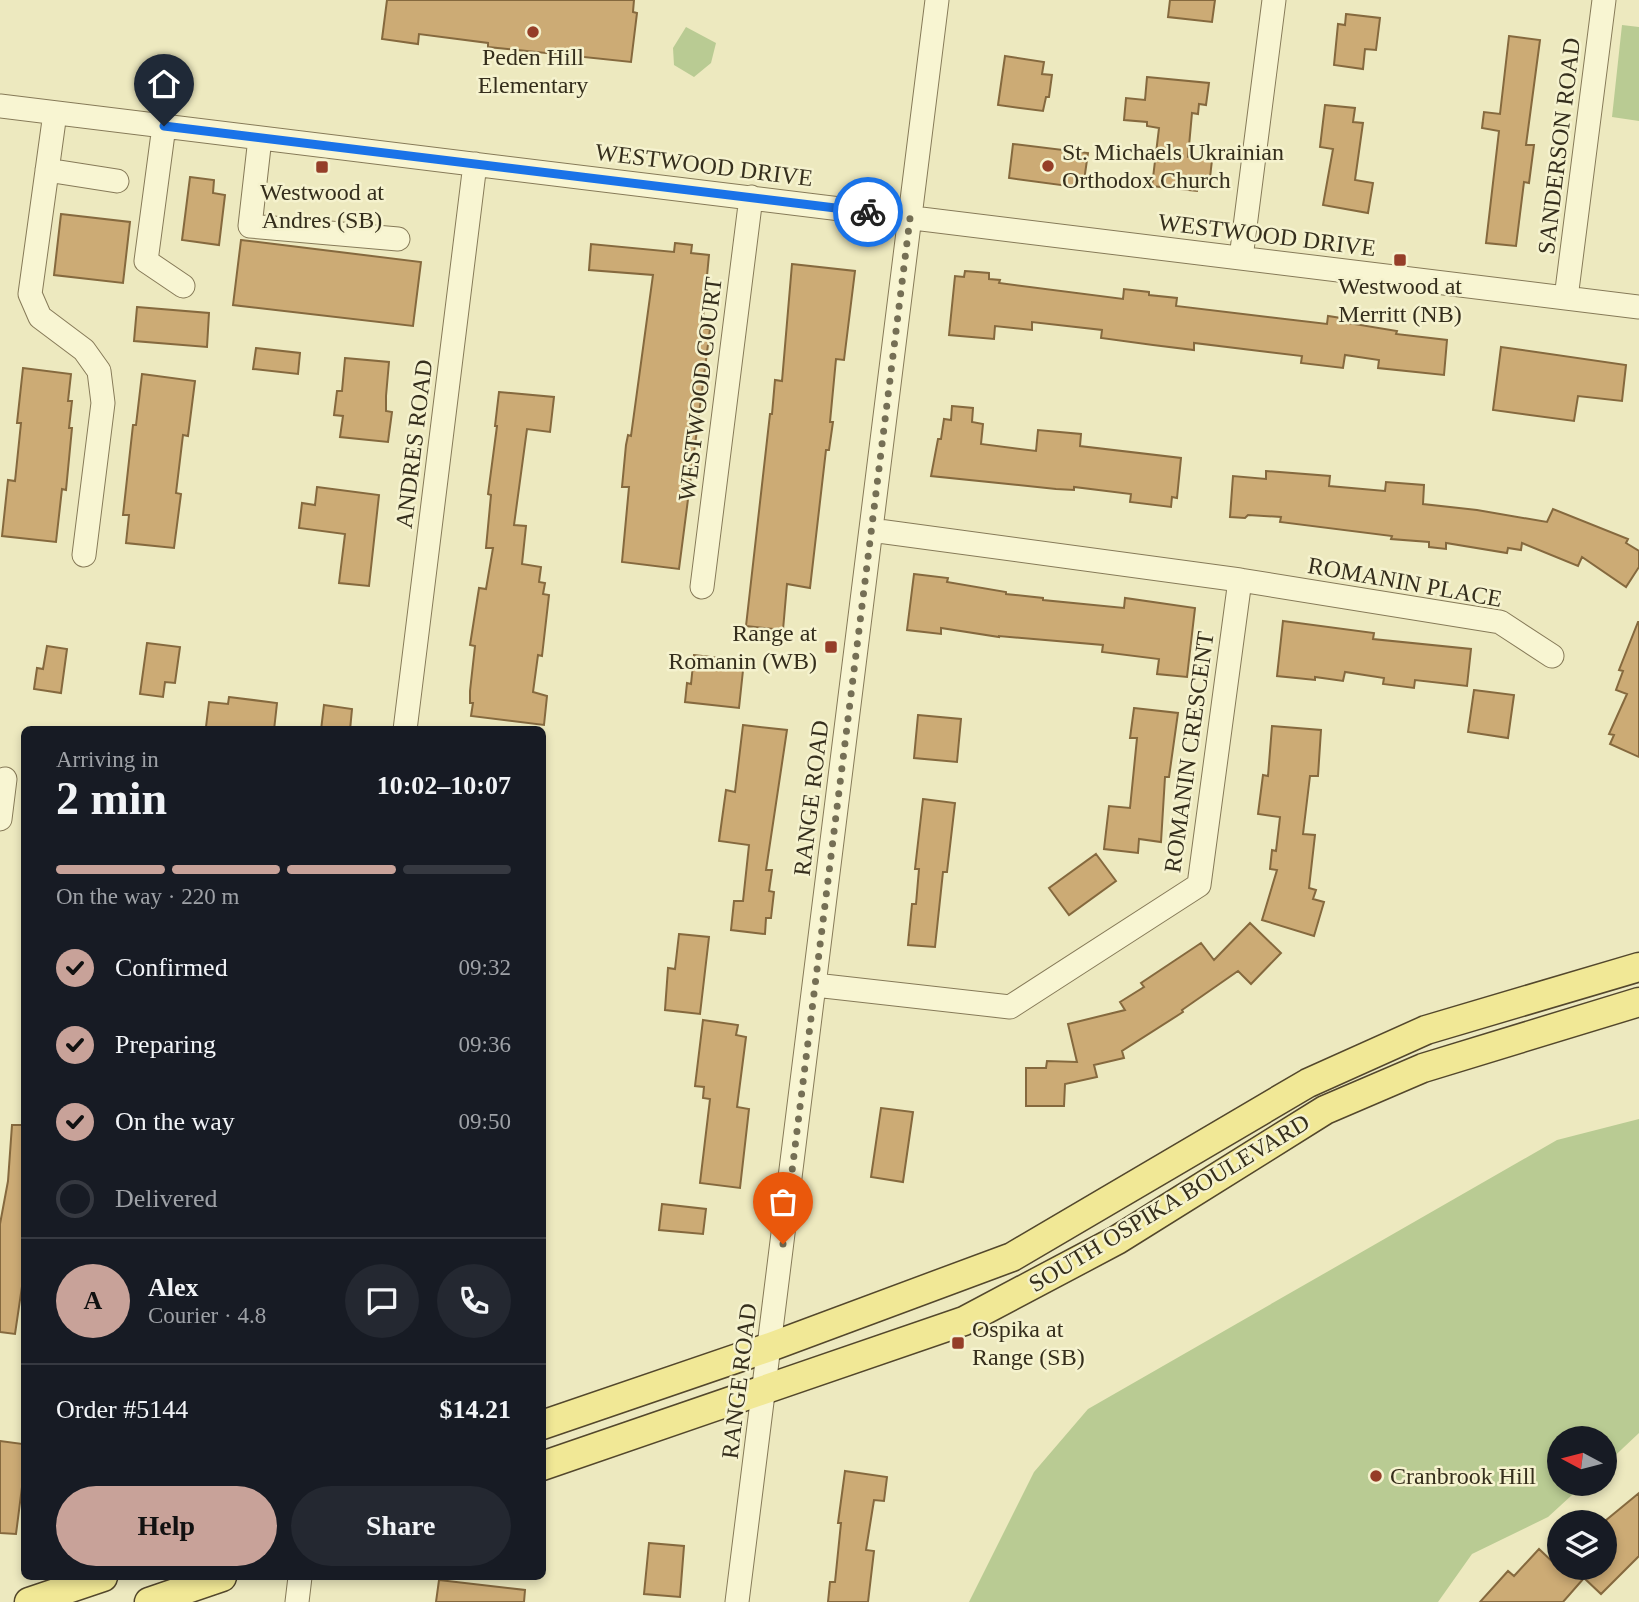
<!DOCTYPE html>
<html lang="en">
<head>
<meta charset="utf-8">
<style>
	:root { --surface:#171b24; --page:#242831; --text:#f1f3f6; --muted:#9ea1a6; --line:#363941; --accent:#c8a299 }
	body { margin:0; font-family:Georgia,serif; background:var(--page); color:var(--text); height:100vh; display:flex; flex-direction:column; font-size:26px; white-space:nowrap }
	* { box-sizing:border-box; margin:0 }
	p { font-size:23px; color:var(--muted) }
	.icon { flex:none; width:38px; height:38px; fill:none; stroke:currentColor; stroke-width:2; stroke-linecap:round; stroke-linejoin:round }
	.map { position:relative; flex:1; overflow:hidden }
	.drawer { position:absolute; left:21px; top:726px; width:525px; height:854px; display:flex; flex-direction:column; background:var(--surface); border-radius:10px; box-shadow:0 4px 10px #0003 }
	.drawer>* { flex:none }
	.needle { width:46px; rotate:277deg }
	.buttons { position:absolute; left:1547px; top:1426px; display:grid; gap:14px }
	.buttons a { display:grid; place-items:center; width:70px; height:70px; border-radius:50%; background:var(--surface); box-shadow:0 4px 10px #0003; font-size:35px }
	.pin { position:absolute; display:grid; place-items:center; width:60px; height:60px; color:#fff; margin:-72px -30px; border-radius:50% 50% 50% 0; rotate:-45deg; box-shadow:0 0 7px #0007 }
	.pin .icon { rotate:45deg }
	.courier { position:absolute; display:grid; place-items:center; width:70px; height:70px; margin:-35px; border:5px solid #1a73e8; border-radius:50%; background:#fff; color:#222; box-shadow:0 2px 9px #0007 }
	.headline em { font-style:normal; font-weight:700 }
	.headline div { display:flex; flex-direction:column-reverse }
	.headline { display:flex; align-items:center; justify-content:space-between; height:119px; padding:0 35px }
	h1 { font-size:46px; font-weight:700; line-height:52px }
	.bar { display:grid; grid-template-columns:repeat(4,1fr); gap:10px 7px; align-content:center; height:84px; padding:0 35px }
	.bar i { height:9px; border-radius:5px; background:var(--line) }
	.bar .selected { background:var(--accent) }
	.bar p { grid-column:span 4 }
	.line { display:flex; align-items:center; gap:18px; padding:0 35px; border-top:2px solid var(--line) }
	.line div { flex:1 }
	.round { display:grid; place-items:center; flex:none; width:74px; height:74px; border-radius:37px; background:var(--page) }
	ol { padding:0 35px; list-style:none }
	li { display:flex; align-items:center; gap:21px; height:77px }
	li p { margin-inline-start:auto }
	li .icon { padding:7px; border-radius:50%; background:var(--accent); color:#111; stroke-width:4 }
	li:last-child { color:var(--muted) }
	li i { width:38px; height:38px; border:4px solid var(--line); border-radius:50% }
	.primary-button { display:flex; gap:14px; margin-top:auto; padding:14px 35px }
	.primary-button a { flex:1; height:80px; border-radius:42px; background:var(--accent); color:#111; font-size:28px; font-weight:700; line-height:80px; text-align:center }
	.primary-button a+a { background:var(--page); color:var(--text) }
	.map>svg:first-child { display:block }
	.green { fill:#b9cb93 }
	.building { fill:#ccab75; stroke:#85693e; stroke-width:2 }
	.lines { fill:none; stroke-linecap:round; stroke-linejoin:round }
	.minor-casing { stroke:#867a58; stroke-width:25 }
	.major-casing { stroke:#53472c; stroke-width:31 }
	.minor { stroke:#f8f5d2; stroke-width:23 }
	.major { stroke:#f1e896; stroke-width:28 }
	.done { stroke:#756f55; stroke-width:7; stroke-dasharray:0 12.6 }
	.route { stroke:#1a73e8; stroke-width:9 }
	.poi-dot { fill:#953e28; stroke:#f5f2ce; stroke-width:2.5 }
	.labels { text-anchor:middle; stroke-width:5; stroke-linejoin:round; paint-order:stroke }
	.poi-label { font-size:24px; fill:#352e1c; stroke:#f5f2ce }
	.street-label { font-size:24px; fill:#352e1c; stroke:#f5f2ce }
</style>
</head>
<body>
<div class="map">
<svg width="1639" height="1602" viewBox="0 0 1639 1602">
	<rect width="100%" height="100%" fill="#ede9bf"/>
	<!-- green -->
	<path class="green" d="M1622,25L1639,27V121L1612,117Z
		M686,27L716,43L711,63L694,77L674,65L673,48Z
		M1639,1119V1433L1605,1465V1438H1559V1484H1584L1548,1517L1472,1554L1438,1602H969L1034,1472L1088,1409L1557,1140Z"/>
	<!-- building -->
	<path class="building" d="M387,0H634L633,12L637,13L631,62L488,47V43L419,34L418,44L382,39Z
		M1170,0H1215L1212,22L1168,17Z
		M1346,14L1380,18L1376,50L1365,49L1363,69L1334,65L1338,24L1345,25Z
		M1509,36L1540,40L1526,145H1534L1529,183L1524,182L1516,246L1486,243L1499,131L1482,128L1484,112L1500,114Z
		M1005,56L1044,62L1042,74L1052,75L1049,97H1046L1043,111L998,105Z
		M1147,77L1209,83L1206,105L1199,104L1198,114L1192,113L1188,157L1212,160L1209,186L1198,184L1197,191L1152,186L1159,128L1147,126V122L1124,120L1126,98L1145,100Z
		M1325,105L1355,108L1353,122L1363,123L1355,180L1373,183L1368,213L1323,205L1333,149L1320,147Z
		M1013,144L1088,153L1083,188L1009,178Z
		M190,177L214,180L213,193L225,195L219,245L182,240Z
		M61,214L130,222L123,283L54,275Z
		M241,240L421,262L413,326L233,305Z
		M675,243L692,245L691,253L709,255L702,328L710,329L679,569L622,562L629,487H622L626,445L628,435L631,436L653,275L589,270L591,244L674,252Z
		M792,264L855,271L844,360L836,359L830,422H833L829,450H826L810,588L787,584L783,630L746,626L770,414H772L775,380L782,381Z
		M965,271L989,273V279L1000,280L999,283L1123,299L1124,289L1149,292V295L1177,298L1176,306L1327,324L1328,316L1348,319V323L1397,331L1396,334L1447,340L1444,375L1378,368L1379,360L1345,355L1343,368L1301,363L1302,356L1194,343V350L1153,345L1101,338L1102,330L1032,322V330L995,326L994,339L949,335L955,276L964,277Z
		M137,307L209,313L207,347L134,341Z
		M1501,347L1626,365L1622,401L1578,396L1574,421L1493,410Z
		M256,348L300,353L298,374L253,369Z
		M345,358L389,362L386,396V411L392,412L388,442L340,437L343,416L334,415L337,391H342Z
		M23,368L71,374L68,401H72L69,428H72L66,490L62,489L56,542L2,536L8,480L15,481L21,423H17Z
		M142,374L195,381L188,436L183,435L176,493L181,494L174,548L126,543L129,515H123L133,425H136Z
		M499,392L554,397L550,432L527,429L514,525L526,526L522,564L541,567L539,582L545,583L543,594L549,595L542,656L538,655L533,692L547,696L544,725L471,716L473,703H470V691L475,646L470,645L479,588L486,589L493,548H486L491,495L488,494L497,426H495Z
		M952,406L973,408L972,422L983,424L981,444L1036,451L1038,430L1081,434L1080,446L1181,458L1177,498L1172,497L1171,507L1130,502L1131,494L1074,487V490L1056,489L931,476L938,439H941L944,419L951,420Z
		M1266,471L1330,476L1329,486L1385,491L1386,482L1424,485L1423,504L1477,510L1547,522L1553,509L1628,539L1626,543L1639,551V567L1626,587L1582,557L1578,566L1522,543L1521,550L1508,548L1507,553L1446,543V549L1429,547V542L1391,539L1392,536L1280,522L1281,517L1248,515L1245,518L1230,517L1233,476L1266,479Z
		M317,487L379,495L369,586L339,583L345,534L299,528L302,503L315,505Z
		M914,574L948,578L947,582L1006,592V594L1043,598V600L1124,608L1125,598L1195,608L1187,677L1157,674L1159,659L1102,652L1103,645L999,636V637L941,628V634L907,630Z
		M1283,621L1374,633L1373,639L1471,649L1467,686L1415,680L1414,688L1383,684L1384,678L1345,672L1343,681L1315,677V680L1277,676Z
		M1638,622H1639V757L1610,744L1614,735L1609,734L1627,694L1616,690L1623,671L1619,670Z
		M147,643L180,647L175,683L165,682L163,697L140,694Z
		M47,646L67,649L61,693L34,689L37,668L43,669Z
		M694,655L744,661L739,708L685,702L687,683L691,684Z
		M1474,690L1514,695L1508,738L1468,732Z
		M229,697L277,703L274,730H229L206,727L209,702L228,704Z
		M324,705L352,709L350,730H321Z
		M1134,708L1178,713L1169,777H1165L1161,842L1139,839L1138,853L1104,849L1109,806L1130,808L1137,738H1130Z
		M918,715L961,719L957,762L914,758Z
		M743,725L787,730L766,870H772L769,891L774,892L771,918H766L765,934L731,930L734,901H743L749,845L719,841L726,790L735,792Z
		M1272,726L1321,730L1318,776H1310L1303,834L1315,835L1309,888L1316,890L1313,899L1324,902L1314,936L1262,920L1277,870L1270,869L1272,850L1276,851L1280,817L1258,814L1263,775L1268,776Z
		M923,799L955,803L947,872H943L935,947L908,945L912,904H916L919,869H915Z
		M1096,854L1116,881L1069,915L1049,888Z
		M1250,923L1281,953L1251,984L1238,971L1182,1010L1183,1012L1122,1051L1124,1058L1094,1065L1097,1077L1065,1084L1064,1106H1026V1068H1046L1047,1061L1077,1062L1068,1024L1125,1010L1120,1002L1144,987L1141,983L1201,943L1214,960Z
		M679,934L709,937L700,1014L665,1010L668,968L675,969Z
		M703,1020L738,1025L736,1035L746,1037L737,1107L749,1109L740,1188L700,1183L710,1099L703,1098L704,1087L695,1086Z
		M881,1108L913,1112L903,1182L871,1177Z
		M12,1125H24V1273L15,1334L0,1332V1224L8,1181Z
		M662,1204L706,1209L703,1234L659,1230Z
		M0,1441L23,1444L22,1459L24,1460V1488L22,1487L16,1534L0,1533Z
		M845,1471L887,1477L884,1501L874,1500L866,1550L874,1551L868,1602H828L830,1582H835L841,1523H838Z
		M1639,1493V1556L1601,1594L1584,1578L1563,1602H1480L1508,1571L1514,1576L1539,1549L1559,1568H1605V1521Z
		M649,1543L684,1546L680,1597L644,1594Z
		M439,1580L525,1590L524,1602H436Z"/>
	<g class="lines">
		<defs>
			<path id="minor" d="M0,106L1639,307
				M55,113L30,294L40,317L84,350L99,371L103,403L84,555
				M164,126L146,261L183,286
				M260,138L250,226L398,239
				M47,170L117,181
				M1241,258L1274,0
				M1566,298L1604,0
				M871,530L1240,580L1500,622L1552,656
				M702,587L751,197
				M405,730L475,164
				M0,819L5,779
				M815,985L1010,1007L1199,885L1240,580
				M297,1602L300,1577
				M737,1602L937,0"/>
			<path id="major" d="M542,1425L770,1347L1012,1257L1308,1083L1426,1030L1639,967
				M542,1466L964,1321L1117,1240L1325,1110L1423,1068L1639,1002
				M29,1602L103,1577
				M149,1602L222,1577"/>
		</defs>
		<!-- minor casing -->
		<use href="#minor" class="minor-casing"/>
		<!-- major casing -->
		<use href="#major" class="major-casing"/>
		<!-- minor -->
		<use href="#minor" class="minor"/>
		<!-- major -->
		<use href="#major" class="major"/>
	</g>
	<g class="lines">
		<!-- done -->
		<path class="done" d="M783,1244L910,218L868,212"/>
		<!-- route -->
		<path class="route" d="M164,126L868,212"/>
	</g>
	<!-- markers -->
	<g class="poi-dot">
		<circle cx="533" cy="32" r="7"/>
		<circle cx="1048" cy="166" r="7"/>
		<rect x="315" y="160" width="14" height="14" rx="3.5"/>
		<rect x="1393" y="253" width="14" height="14" rx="3.5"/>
		<rect x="824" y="640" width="14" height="14" rx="3.5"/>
		<rect x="951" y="1336" width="14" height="14" rx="3.5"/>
		<circle cx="1376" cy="1476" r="7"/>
	</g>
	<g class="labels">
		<!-- poi labels -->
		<g class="poi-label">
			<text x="533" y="65">Peden Hill<tspan x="533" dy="28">Elementary</tspan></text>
			<text x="1062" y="160" text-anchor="start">St. Michaels Ukrainian<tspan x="1062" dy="28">Orthodox Church</tspan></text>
			<text x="322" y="200">Westwood at<tspan x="322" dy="28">Andres (SB)</tspan></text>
			<text x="1400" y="294">Westwood at<tspan x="1400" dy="28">Merritt (NB)</tspan></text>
			<text x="817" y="641" text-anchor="end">Range at<tspan x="817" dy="28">Romanin (WB)</tspan></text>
			<text x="972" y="1337" text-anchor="start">Ospika at<tspan x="972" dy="28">Range (SB)</tspan></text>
			<text x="1390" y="1484" text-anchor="start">Cranbrook Hill</text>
		</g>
		<!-- street labels -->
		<g class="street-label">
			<text transform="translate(1559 146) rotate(-83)" y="8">SANDERSON ROAD</text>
			<text transform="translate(704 165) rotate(7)" y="8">WESTWOOD DRIVE</text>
			<text transform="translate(1267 235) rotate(7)" y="8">WESTWOOD DRIVE</text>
			<text transform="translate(700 389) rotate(-83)" y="8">WESTWOOD COURT</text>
			<text transform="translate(414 444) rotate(-83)" y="8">ANDRES ROAD</text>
			<text transform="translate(1405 582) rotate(10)" y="8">ROMANIN PLACE</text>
			<text transform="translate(1189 752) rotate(-82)" y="8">ROMANIN CRESCENT</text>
			<text transform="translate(811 798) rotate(-83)" y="8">RANGE ROAD</text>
			<text transform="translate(1169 1203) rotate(-31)" y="8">SOUTH OSPIKA BOULEVARD</text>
			<text transform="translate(739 1381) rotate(-83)" y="8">RANGE ROAD</text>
		</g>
	</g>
</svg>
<div class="buttons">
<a><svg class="needle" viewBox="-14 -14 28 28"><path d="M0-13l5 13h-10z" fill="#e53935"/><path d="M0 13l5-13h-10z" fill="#9ea1a6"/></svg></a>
<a><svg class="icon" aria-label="layers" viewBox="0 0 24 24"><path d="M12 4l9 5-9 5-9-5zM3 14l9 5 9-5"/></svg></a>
</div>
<div class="pin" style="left:783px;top:1244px;background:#ea580c"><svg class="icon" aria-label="bag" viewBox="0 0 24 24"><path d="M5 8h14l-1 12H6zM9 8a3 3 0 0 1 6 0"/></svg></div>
<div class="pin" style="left:164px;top:126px;background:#1f2937"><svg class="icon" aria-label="home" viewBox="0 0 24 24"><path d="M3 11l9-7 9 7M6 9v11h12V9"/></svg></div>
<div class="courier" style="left:868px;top:212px"><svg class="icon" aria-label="bike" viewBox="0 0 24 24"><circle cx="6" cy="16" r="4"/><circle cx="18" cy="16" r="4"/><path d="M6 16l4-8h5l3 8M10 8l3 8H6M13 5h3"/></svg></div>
<section class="drawer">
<div class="headline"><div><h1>2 min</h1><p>Arriving in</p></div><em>10:02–10:07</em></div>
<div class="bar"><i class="selected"></i><i class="selected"></i><i class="selected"></i><i></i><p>On the way · 220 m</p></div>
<ol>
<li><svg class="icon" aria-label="check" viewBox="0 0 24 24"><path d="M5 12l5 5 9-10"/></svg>Confirmed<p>09:32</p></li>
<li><svg class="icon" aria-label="check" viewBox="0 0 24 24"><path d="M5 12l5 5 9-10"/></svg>Preparing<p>09:36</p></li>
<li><svg class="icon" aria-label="check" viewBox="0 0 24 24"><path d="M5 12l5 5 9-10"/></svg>On the way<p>09:50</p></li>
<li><i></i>Delivered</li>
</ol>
<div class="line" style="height:126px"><b class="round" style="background:var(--accent);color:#111">A</b><div><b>Alex</b><p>Courier · 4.8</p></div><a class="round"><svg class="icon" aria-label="chat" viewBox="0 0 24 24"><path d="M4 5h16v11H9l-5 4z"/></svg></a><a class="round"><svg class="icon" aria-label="phone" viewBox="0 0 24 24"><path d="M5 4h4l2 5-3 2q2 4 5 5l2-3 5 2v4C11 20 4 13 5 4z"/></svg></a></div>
<div class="line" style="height:91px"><div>Order #5144</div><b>$14.21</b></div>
<div class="primary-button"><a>Help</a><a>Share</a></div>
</section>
</div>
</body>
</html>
